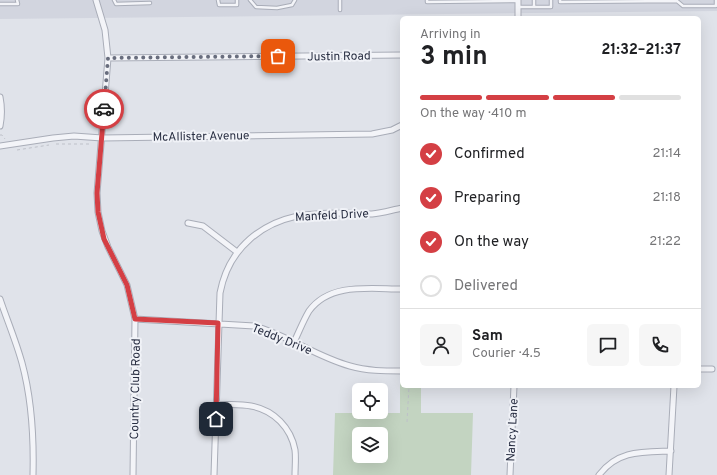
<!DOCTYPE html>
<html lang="en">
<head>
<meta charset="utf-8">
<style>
	:root { --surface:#fff; --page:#f6f6f6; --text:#202124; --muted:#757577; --line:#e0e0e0; --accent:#d43f44 }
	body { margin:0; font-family:Overpass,sans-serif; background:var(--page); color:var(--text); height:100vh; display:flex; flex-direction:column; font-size:15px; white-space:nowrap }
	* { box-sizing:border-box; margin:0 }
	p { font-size:13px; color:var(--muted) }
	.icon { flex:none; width:22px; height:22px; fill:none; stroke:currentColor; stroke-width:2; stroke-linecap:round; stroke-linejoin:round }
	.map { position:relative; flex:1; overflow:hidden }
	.details { position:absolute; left:400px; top:16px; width:301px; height:372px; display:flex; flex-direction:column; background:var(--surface); border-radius:6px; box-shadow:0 4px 16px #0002 }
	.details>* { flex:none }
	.buttons { position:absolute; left:352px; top:383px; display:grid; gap:8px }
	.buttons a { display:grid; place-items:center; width:36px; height:36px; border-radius:6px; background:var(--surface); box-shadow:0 4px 16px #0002; font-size:20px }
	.pin { position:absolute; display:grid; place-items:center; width:34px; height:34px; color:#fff; margin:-17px; border-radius:8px; box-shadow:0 2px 6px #0006 }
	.courier { position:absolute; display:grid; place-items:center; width:40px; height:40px; margin:-20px; border:3px solid #d43f44; border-radius:50%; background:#fff; color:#222; box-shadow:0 1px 5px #0007 }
	.overview em { font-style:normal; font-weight:700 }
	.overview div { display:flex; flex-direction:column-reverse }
	.overview { display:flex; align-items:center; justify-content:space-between; height:68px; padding:0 20px }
	h1 { font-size:26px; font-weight:700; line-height:30px }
	.bar { display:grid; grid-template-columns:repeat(4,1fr); gap:6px 4px; align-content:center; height:48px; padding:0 20px }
	.bar i { height:5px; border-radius:3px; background:var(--line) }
	.bar .current { background:var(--accent) }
	.bar p { grid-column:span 4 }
	.line { display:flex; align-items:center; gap:10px; padding:0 20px; border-top:1px solid var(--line) }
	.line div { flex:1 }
	.round { display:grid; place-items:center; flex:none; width:42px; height:42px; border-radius:6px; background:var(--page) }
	ol { padding:0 20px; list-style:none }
	li { display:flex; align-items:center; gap:12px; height:44px }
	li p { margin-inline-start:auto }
	li .icon { padding:4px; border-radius:50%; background:var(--accent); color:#fff; stroke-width:4 }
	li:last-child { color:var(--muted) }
	li i { width:22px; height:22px; border:2px solid var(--line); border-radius:50% }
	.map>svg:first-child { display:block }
	.built { fill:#d2d5df }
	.green { fill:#c3d4c1; fill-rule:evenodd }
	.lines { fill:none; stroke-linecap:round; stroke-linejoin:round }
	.lane-casing { stroke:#a9adb8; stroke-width:4.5 }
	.street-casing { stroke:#a9adb8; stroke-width:7 }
	.path { stroke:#bec1c9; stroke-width:1; stroke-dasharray:3 3; stroke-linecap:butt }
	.lane { stroke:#f3f4f8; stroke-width:2.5 }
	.street { stroke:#f3f4f8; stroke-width:5 }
	.done { stroke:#686d7d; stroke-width:4; stroke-dasharray:0 7.2 }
	.route { stroke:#d43f44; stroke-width:5 }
	.labels { text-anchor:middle; stroke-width:4; stroke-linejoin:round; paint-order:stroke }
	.street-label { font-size:12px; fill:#282e42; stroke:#f0f2f7 }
</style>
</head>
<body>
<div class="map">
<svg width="717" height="475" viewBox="0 0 717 475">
	<rect width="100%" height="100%" fill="#e0e3ea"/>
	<!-- built -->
	<path class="built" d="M0,0H717V11L0,19Z"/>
	<!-- green -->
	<path class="green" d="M400,381H402V386H421V413H473L471,475H333L335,413H400ZM359,434H381V456H359Z"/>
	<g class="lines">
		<defs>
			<path id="lane" d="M114,0L116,4L150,3
				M218,0L219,5H237V0
				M250,0L256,7L277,8L292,5L295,0
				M340,0V10
				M427,0V2L518,1
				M534,0V7
				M560,0V2L677,1L683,6H716V0
				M0,4H18L17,0
				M518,7H551V0"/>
			<path id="street" d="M96,0L105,30L108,58L97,193L98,212L102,231L108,247L127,285L135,319L133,475
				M518,0V18
				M108,58L402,55
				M0,97C2,107 2,116 0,126
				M0,146L53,138L74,136L102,138L372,134L392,130L402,125
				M188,223L203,226L237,252
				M0,299C7,320 16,341 22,363C32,400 34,436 33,475
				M135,319L254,326C287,335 317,357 350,366C367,371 384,371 402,371
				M294,342C299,332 303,321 309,311C330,282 371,289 402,289
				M699,369H712
				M217,404C228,405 240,404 251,406C274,410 291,428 295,450C296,458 295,467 295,475
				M214,475L220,293C224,272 234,253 250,239C279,214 309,213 345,213C354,213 363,214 372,214C382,213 392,210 402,208
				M510,475L514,386
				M599,475C618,450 642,452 671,451
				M669,475L674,386"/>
		</defs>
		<!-- lane casing -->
		<use href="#lane" class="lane-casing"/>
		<!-- street casing -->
		<use href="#street" class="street-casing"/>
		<!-- path -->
		<path class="path" d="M0,135H2L5,139
			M56,144H91
			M17,150L49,145
			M407,422L409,386"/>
		<!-- lane -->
		<use href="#lane" class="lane"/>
		<!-- street -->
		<use href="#street" class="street"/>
	</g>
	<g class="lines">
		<!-- done -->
		<path class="done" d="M104,109L108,58L278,56"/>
		<!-- route -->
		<path class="route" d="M104,109L97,193L98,212L104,239L127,285L135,319L218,323L216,419"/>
	</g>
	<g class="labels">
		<!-- street labels -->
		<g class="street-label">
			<text transform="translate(339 56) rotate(-1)" y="4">Justin Road</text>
			<text transform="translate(201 136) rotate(-1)" y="4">McAllister Avenue</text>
			<text transform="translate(332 215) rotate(-3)" y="4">Manfeld Drive</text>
			<text transform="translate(282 339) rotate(22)" y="4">Teddy Drive</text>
			<text transform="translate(135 389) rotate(-89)" y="4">Country Club Road</text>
			<text transform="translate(512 430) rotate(-87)" y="4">Nancy Lane</text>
		</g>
	</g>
</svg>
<div class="buttons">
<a><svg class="icon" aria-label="locate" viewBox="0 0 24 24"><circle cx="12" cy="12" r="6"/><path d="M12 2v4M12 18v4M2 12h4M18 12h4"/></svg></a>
<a><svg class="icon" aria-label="layers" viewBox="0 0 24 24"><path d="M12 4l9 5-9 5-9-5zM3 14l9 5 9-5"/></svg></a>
</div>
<div class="pin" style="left:278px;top:56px;background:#ea580c"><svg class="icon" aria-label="bag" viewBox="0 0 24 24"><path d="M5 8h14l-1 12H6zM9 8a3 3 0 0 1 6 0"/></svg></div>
<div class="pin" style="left:216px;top:419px;background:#1f2937"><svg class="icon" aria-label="home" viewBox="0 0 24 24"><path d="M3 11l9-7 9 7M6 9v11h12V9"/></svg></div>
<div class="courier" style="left:104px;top:109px"><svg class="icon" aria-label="car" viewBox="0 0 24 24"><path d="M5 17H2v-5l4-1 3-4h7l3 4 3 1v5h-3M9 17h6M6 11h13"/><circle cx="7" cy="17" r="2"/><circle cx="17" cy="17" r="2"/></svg></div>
<section class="details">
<div class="overview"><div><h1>3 min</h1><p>Arriving in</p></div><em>21:32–21:37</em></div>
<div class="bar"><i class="current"></i><i class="current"></i><i class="current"></i><i></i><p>On the way · 410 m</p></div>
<ol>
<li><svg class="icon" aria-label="check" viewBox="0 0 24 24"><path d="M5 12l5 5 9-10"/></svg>Confirmed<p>21:14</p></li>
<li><svg class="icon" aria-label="check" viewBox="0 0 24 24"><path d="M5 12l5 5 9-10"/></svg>Preparing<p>21:18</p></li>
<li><svg class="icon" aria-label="check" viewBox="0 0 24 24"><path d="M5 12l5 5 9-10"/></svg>On the way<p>21:22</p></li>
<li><i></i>Delivered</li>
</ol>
<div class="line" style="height:72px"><a class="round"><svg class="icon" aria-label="person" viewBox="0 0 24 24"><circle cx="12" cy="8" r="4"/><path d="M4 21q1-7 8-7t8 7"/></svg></a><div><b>Sam</b><p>Courier · 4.5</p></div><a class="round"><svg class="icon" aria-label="chat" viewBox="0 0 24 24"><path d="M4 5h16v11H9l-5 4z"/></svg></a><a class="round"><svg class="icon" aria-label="phone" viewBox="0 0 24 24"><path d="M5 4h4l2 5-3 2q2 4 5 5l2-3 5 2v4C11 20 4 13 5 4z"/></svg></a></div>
</section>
</div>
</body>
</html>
